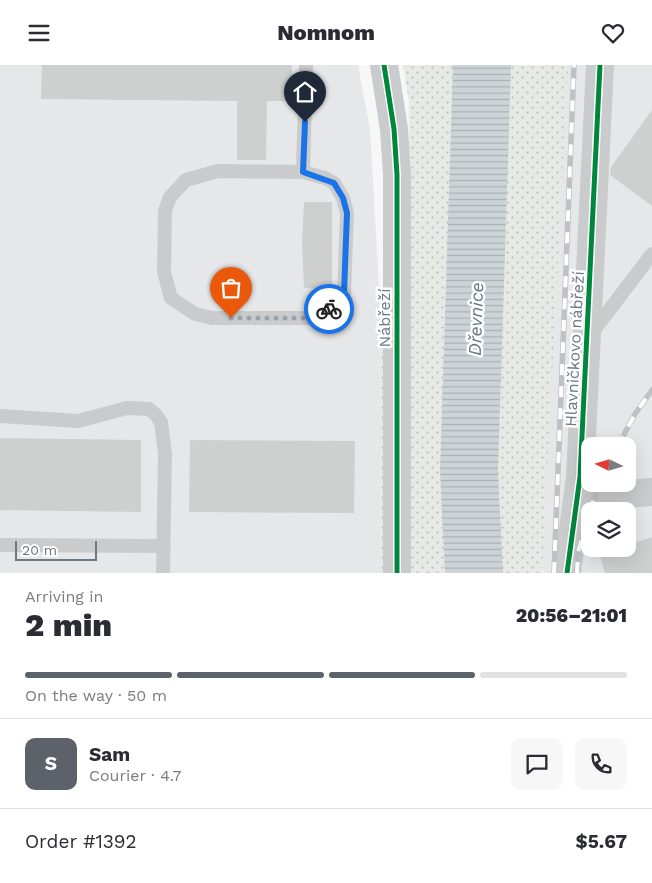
<!DOCTYPE html>
<html lang="en">
<head>
<meta charset="utf-8">
<style>
	:root { --surface:#fff; --page:#f7f7f7; --text:#2b2b33; --muted:#7c7c81; --line:#e1e1e2; --accent:#5d616a }
	body { margin:0; font-family:"Work Sans",sans-serif; background:var(--page); color:var(--text); height:100vh; display:flex; flex-direction:column; font-size:19px; white-space:nowrap }
	* { box-sizing:border-box; margin:0 }
	p { font-size:16px; color:var(--muted) }
	.icon { flex:none; width:28px; height:28px; fill:none; stroke:currentColor; stroke-width:2; stroke-linecap:round; stroke-linejoin:round }
	.map { position:relative; height:508px; overflow:hidden }
	.side { display:flex; flex-direction:column; background:var(--surface); flex:1 }
	.side>* { flex:none }
	.needle { width:32px; rotate:275deg }
	.fabs { position:absolute; left:581px; top:372px; display:grid; gap:10px }
	.fabs a { display:grid; place-items:center; width:55px; height:55px; border-radius:10px; background:var(--surface); box-shadow:0 5px 20px #0002; font-size:25px }
	.scale { position:absolute; left:15px; bottom:12px; width:82px; box-sizing:border-box; padding-left:5px; border:2px solid #687885; border-top:0; font-size:14px; line-height:18px; white-space:nowrap; color:#687885; -webkit-text-stroke:4px #fff; paint-order:stroke }
	.pin { position:absolute; display:grid; place-items:center; width:42px; height:42px; color:#fff; margin:-51px -21px; border-radius:50% 50% 50% 0; rotate:-45deg; box-shadow:0 0 5px #0007 }
	.pin .icon { rotate:45deg }
	.courier { position:absolute; display:grid; place-items:center; width:50px; height:50px; margin:-25px; border:4px solid #1a73e8; border-radius:50%; background:#fff; color:#222; box-shadow:0 1px 6px #0007 }
	.headline em { font-style:normal; font-weight:800 }
	.headline div { display:flex; flex-direction:column-reverse }
	.headline { display:flex; align-items:center; justify-content:space-between; height:85px; padding:0 25px }
	h1 { font-size:32px; font-weight:800; line-height:38px }
	.bar { display:grid; grid-template-columns:repeat(4,1fr); gap:8px 5px; align-content:center; height:60px; padding:0 25px }
	.bar i { height:6px; border-radius:4px; background:var(--line) }
	.bar .selected { background:var(--accent) }
	.bar p { grid-column:span 4 }
	.line { display:flex; align-items:center; gap:12px; padding:0 25px; border-top:1px solid var(--line) }
	.line div { flex:1 }
	.round { display:grid; place-items:center; flex:none; width:52px; height:52px; border-radius:10px; background:var(--page) }
	header { display:flex; justify-content:space-between; align-items:center; height:65px; padding:0 25px; background:var(--surface); font-size:22px; font-weight:800 }
	.map>svg:first-child { display:block }
	.built { fill:#e6e7e8; fill-rule:evenodd }
	.grass { fill:url(#grass-dots) }
	.water { fill:url(#water-rules) }
	.building { fill:#ced0d0 }
	.lines { fill:none; stroke-linecap:round; stroke-linejoin:round }
	.service { stroke:#cacbcc; stroke-width:14 }
	.minor { stroke:#cacbcc; stroke-width:28 }
	.tertiary { stroke:#cacbcc; stroke-width:28 }
	.rail-casing { stroke:#c0c1c3; stroke-width:5.5 }
	.rail { stroke:#fff; stroke-width:4; stroke-dasharray:11; stroke-linecap:butt }
	.cycleway-casing { stroke:#fff; stroke-width:8 }
	.cycleway { stroke:#00873e; stroke-width:5 }
	.done { stroke:#9aa4ad; stroke-width:5; stroke-dasharray:0 9 }
	.route { stroke:#1a73e8; stroke-width:6 }
	.labels { text-anchor:middle; stroke-width:5; stroke-linejoin:round; paint-order:stroke }
	.street-label { font-size:16px; fill:#687885; stroke:#fff }
	.water-label { font-size:18px; font-style:italic; fill:#647881; stroke:#fff }
</style>
</head>
<body>
<header><svg class="icon" aria-label="menu" viewBox="0 0 24 24"><path d="M4 6h16M4 12h16M4 18h16"/></svg>Nomnom<svg class="icon" aria-label="heart" viewBox="0 0 24 24"><path d="M12 20l-8-8c-3-5 5-10 8-4 3-6 11-1 8 4z"/></svg></header>
<div class="map">
<svg width="652" height="508" viewBox="0 0 652 508">
	<defs>
		<pattern id="grass-dots" width="8" height="8" patternUnits="userSpaceOnUse" patternTransform="scale(1.25)"><rect width="8" height="8" fill="#e6e9e4"/><path d="M2 2h.1M6 6h.1" fill="none" stroke="#bec2be" stroke-width="1.8" stroke-linecap="round"/></pattern>
		<pattern id="water-rules" width="6" height="5" patternUnits="userSpaceOnUse" patternTransform="scale(1.25)"><rect width="6" height="5" fill="#cdd4d8"/><path d="M0 2.5h6" fill="none" stroke="#aab1b5"/></pattern>
	</defs>
	<rect width="100%" height="100%" fill="#f7f7f7"/>
	<!-- built -->
	<path class="built" d="M0,0H358L370,64L379,222L381,508H0Z
		M557,0H652V508H543L540,427ZM590,381H628V419H590ZM590,446H628V484H590Z"/>
	<!-- grass -->
	<path class="grass" d="M403,0H568L542,508H409V37Z
		M379,222L388,227V508H381Z"/>
	<!-- water -->
	<path class="water" d="M453,0H511L498,406L503,508H445L440,406Z"/>
	<!-- building -->
	<path class="building" d="M42,0H292L291,36H267L266,95H237V36L41,34Z
		M652,45V141L610,110L611,102Z
		M304,137H332V224L304,223L302,175Z
		M0,373L141,375V447L0,445Z
		M190,375L355,376L354,448L189,447Z
		M652,472V508H605L599,488L614,484H628V480Z"/>
	<g class="lines">
		<!-- service -->
		<path class="service" d="M218,106L303,107L325,113L334,118L343,133L347,148L344,228L336,240L324,248L308,253H212L195,249L171,233L164,207L165,146L170,132L186,115Z
			M303,107L306,0
			M591,269L652,189
			M0,351L78,356L127,343L149,344L156,350L161,357L165,389L163,508
			M0,480L164,481"/>
		<!-- minor -->
		<path class="minor" d="M580,412L596,426L614,430L652,427
			M567,508L580,412L600,0"/>
		<!-- tertiary -->
		<path class="tertiary" d="M384,0L394,64L397,110V508"/>
		<defs>
			<path id="rail" d="M618,381L635,349L652,325
				M590,446L599,419
				M554,508L574,0
				M577,508L578,487L590,447"/>
		</defs>
		<!-- rail casing -->
		<use href="#rail" class="rail-casing"/>
		<!-- rail -->
		<use href="#rail" class="rail"/>
		<defs>
			<path id="cycleway" d="M384,0L394,64L397,110V508
				M567,508L580,412L600,0"/>
		</defs>
		<!-- cycleway casing -->
		<use href="#cycleway" class="cycleway-casing"/>
		<!-- cycleway -->
		<use href="#cycleway" class="cycleway"/>
	</g>
	<g class="lines">
		<!-- done -->
		<path class="done" d="M231,253H308L329,244"/>
		<!-- route -->
		<path class="route" d="M305,57L303,107L334,118L343,133L347,148L344,228L336,240L329,244"/>
	</g>
	<g class="labels">
		<!-- street labels -->
		<g class="street-label">
			<text transform="translate(384 253) rotate(-90)" y="6">Nábřeží</text>
			<text transform="translate(574 284) rotate(-87)" y="6">Hlavničkovo nábřeží</text>
		</g>
		<!-- water labels -->
		<g class="water-label">
			<text transform="translate(476 254) rotate(-88)" y="6">Dřevnice</text>
		</g>
	</g>
</svg>
<div class="fabs">
<a><svg class="needle" viewBox="-14 -14 28 28"><path d="M0-13l5 13h-10z" fill="#e53935"/><path d="M0 13l5-13h-10z" fill="#7c7c81"/></svg></a>
<a><svg class="icon" aria-label="layers" viewBox="0 0 24 24"><path d="M12 4l9 5-9 5-9-5zM3 14l9 5 9-5"/></svg></a>
</div>
<div class="scale">20 m</div>
<div class="pin" style="left:231px;top:253px;background:#ea580c"><svg class="icon" aria-label="bag" viewBox="0 0 24 24"><path d="M5 8h14l-1 12H6zM9 8a3 3 0 0 1 6 0"/></svg></div>
<div class="pin" style="left:305px;top:57px;background:#1f2937"><svg class="icon" aria-label="home" viewBox="0 0 24 24"><path d="M3 11l9-7 9 7M6 9v11h12V9"/></svg></div>
<div class="courier" style="left:329px;top:244px"><svg class="icon" aria-label="bike" viewBox="0 0 24 24"><circle cx="6" cy="16" r="4"/><circle cx="18" cy="16" r="4"/><path d="M6 16l4-8h5l3 8M10 8l3 8H6M13 5h3"/></svg></div>
</div>
<section class="side">
<div class="headline"><div><h1>2 min</h1><p>Arriving in</p></div><em>20:56–21:01</em></div>
<div class="bar"><i class="selected"></i><i class="selected"></i><i class="selected"></i><i></i><p>On the way · 50 m</p></div>
<div class="line" style="height:90px"><b class="round" style="background:var(--accent);color:#fff">S</b><div><b>Sam</b><p>Courier · 4.7</p></div><a class="round"><svg class="icon" aria-label="chat" viewBox="0 0 24 24"><path d="M4 5h16v11H9l-5 4z"/></svg></a><a class="round"><svg class="icon" aria-label="phone" viewBox="0 0 24 24"><path d="M5 4h4l2 5-3 2q2 4 5 5l2-3 5 2v4C11 20 4 13 5 4z"/></svg></a></div>
<div class="line" style="height:65px"><div>Order #1392</div><b>$5.67</b></div>
</section>
</body>
</html>
